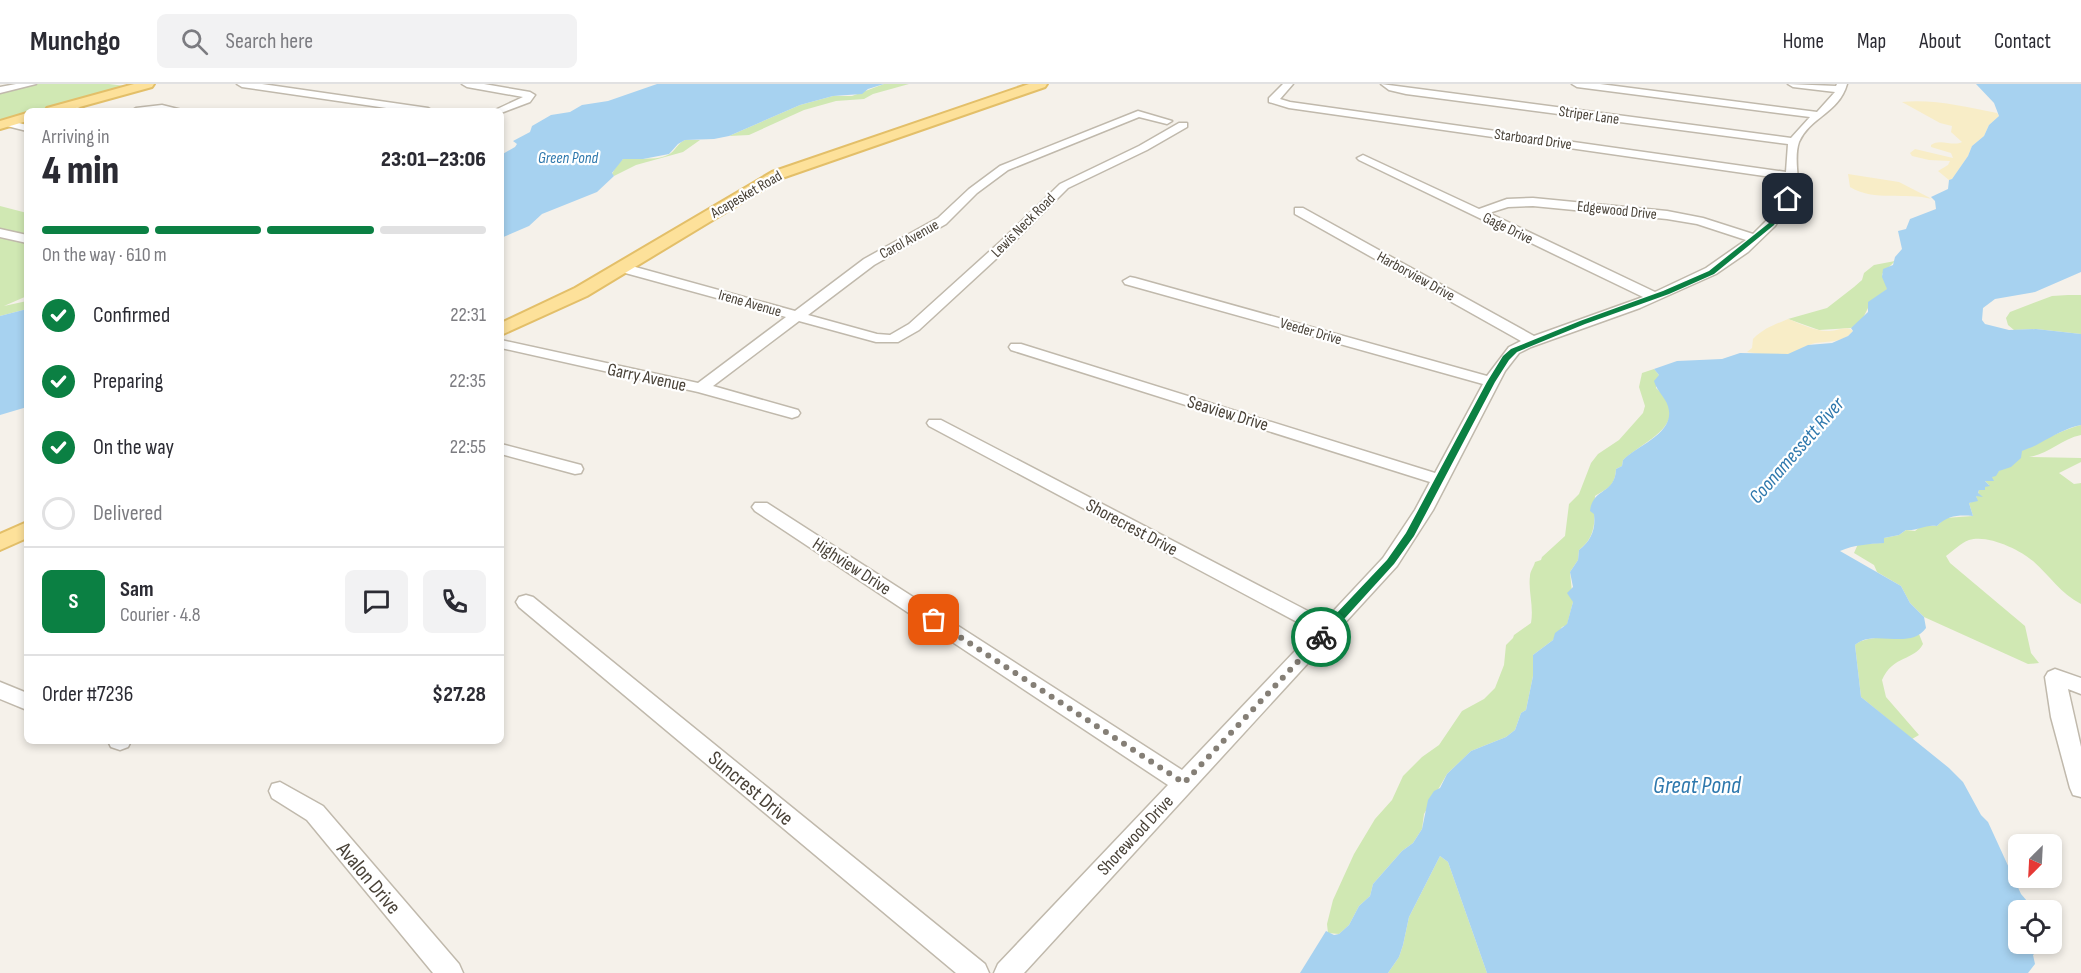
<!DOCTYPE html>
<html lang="en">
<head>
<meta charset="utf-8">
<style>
	:root { --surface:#fff; --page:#f2f2f3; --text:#2b2b33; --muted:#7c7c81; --line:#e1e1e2; --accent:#0b8043 }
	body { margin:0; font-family:"Sofia Sans Condensed",sans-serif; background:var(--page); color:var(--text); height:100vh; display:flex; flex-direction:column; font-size:22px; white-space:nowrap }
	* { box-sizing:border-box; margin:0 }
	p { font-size:20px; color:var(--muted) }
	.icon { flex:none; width:33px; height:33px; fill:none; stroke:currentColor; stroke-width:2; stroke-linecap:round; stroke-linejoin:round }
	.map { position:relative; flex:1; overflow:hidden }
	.sheet { position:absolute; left:24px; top:24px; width:480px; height:636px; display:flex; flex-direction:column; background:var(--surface); border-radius:9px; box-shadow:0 3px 9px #0003 }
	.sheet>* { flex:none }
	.needle { width:39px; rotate:204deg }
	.tools { position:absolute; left:2008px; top:750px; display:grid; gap:12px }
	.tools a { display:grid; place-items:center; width:54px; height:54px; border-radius:9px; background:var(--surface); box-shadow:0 3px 9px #0003; font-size:30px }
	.pin { position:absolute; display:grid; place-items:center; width:51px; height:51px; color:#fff; margin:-26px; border-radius:12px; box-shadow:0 3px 9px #0006 }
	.courier { position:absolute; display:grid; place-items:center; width:60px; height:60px; margin:-30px; border:4px solid #0b8043; border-radius:50%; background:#fff; color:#222; box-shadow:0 2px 8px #0007 }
	.overview em { font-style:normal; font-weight:800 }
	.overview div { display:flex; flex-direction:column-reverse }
	.overview { display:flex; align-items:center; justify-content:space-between; height:102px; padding:0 18px }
	h1 { font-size:39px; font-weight:800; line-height:45px }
	.bar { display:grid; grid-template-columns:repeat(4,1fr); gap:9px 6px; align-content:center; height:72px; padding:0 18px }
	.bar i { height:8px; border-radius:4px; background:var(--line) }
	.bar .on { background:var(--accent) }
	.bar p { grid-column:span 4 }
	.line { display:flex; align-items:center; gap:15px; padding:0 18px; border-top:2px solid var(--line) }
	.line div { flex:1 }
	.round { display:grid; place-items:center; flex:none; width:63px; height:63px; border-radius:9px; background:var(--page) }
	ol { padding:0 18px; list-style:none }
	li { display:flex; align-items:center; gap:18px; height:66px }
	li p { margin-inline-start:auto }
	li .icon { padding:6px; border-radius:50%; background:var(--accent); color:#fff; stroke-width:4 }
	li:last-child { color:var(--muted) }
	li i { width:33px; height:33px; border:3px solid var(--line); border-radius:50% }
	header { display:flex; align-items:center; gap:36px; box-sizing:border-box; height:84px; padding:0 30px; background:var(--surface); border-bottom:2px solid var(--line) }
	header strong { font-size:28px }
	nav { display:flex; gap:33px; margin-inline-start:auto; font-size:21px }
	.search { width:420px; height:54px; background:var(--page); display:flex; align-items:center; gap:15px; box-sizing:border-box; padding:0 21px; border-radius:9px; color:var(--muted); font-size:22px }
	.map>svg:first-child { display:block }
	.green { fill:#d0e8b3 }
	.sand { fill:#f8edc7 }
	.water { fill:#a7d2f0 }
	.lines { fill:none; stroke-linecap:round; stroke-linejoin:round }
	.minor-casing { stroke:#c0b9ac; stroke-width:3 }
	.major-casing { stroke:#e3bf69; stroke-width:4 }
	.minor { fill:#fff; fill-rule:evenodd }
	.major { fill:#fde19a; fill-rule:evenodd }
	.route { fill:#0b8043 }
	.done { stroke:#857f76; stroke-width:6; stroke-dasharray:0 10.8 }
	.labels { text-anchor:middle; stroke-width:4.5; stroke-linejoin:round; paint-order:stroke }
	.far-street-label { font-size:15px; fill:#494238; stroke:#fff }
	.far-water-label { font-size:16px; font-style:italic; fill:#2e78ad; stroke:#fff }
	.street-label { font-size:18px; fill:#494238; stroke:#fff }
	.water-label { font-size:20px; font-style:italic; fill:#2e78ad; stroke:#fff }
	.near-street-label { font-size:21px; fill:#494238; stroke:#fff }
	.near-water-label { font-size:24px; font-style:italic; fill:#2e78ad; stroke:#fff }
</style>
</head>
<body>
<header>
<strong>Munchgo</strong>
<div class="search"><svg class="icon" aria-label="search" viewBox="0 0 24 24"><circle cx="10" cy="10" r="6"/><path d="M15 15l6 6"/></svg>Search here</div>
<nav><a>Home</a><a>Map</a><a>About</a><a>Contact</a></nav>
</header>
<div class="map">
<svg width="2081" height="889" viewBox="0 0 2081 889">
	<rect width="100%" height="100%" fill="#f5f1ea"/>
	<!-- green -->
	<path class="green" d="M37,0H109L134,3L46,27H27V32L0,39V8Z
		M884,0H909L873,10L864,15L836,17L804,26L749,51L729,52L800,21L833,12H852Z
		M685,56H700L683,68L636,81L614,92L612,90L618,79L623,75C637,73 658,78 671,69C676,65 678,59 685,56Z
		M0,122L27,129V212L4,222L27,217V225L0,232Z
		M1895,177L1882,190L1888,205L1872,216L1862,236L1851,244L1819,246L1788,235L1827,224L1854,203L1862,196L1864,189L1874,181Z
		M2068,211H2081V250L2036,245L2014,246L2008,241L2006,234L2010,228L2052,212Z
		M1654,285L1659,291L1656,304C1695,339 1643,357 1623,376L1622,382L1616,385C1615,402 1608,404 1595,412C1594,433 1598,452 1579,466L1578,476L1570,488L1573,518L1567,541L1562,543L1553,556L1533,571V592L1526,626L1521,629L1515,646L1506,653L1471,667L1447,690L1424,730L1422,745L1413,759L1402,767L1373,800L1370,812L1359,822L1349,841L1339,850L1328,849L1327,840L1333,816L1354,770L1375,735L1392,716L1403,692L1422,673L1439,661L1462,627L1484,615L1495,604L1504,581L1506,561L1513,554L1514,551L1531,539C1534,522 1528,507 1530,492C1530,487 1534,483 1535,478L1541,476L1542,473L1565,452L1569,420L1579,410L1591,379L1598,370L1619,356L1643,329L1645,322L1639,303L1642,289Z
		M2081,341V351C2061,355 2049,370 2029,373L2081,374V378L2059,389L2074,400L2081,399V520C2061,510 2049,491 2033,477C2019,465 1987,450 1969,456C1961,459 1953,467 1946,472L1950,479L2025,542L2031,569L2039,579L2028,580L1924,533L1910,519L1901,502L1877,488L1874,481L1854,469L1858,460L1884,459V454L1899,451L1906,446L1915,447L1921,442H1937L1945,434L1973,432L1969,419L1977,416L1976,412H1981L1978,410L1979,405L1989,401L1985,397C1999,389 2008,377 2021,367C2031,361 2070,343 2081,341Z
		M1919,550L1923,560C1914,577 1893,571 1882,596L1886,613L1919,651L1912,655L1861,613L1855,561C1868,549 1899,557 1919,550Z
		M1440,772L1448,778L1487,889H1388L1399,873L1403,861L1409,833Z"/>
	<!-- sand -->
	<path class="sand" d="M1902,18C1934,15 1966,23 1997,29L1999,32L1989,41L1984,52L1972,62L1968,72L1952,95L1949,96L1938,87L1948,81L1950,77L1929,76L1912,72L1910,69L1915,65L1953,74L1951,69L1931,63V61C1940,54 1953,63 1962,58L1951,48L1952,42L1940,39Z
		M1848,90L1899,98L1932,115C1906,108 1874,118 1850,103Z
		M1788,235C1802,240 1816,248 1830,247C1839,247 1846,241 1853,247C1843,259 1829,257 1815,259C1806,261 1798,267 1789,270C1776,273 1760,270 1747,268L1752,264L1753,255C1764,244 1774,241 1788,235Z"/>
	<!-- water -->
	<path class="water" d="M657,0H884L868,5L862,10L833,12L800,21L729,52L714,55L685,56L678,60L669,70L643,75H623L612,89L614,92L597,108L542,130L529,142L501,154V71L515,63L517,60L513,57L530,48L532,42L551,31L570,28L582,21L608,17Z
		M1976,0H2081V188L2035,208L1995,215L1983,224L1982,236L1985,240L2009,246L2036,245L2081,250V341C2066,344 2053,352 2040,359C2034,363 2028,364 2022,367L2021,374L2011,383L1999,387L1996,392L1992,393L1994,397H1985L1990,402L1985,403V406H1979L1978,409L1983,413L1976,412L1978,417L1969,419L1973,432C1959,431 1948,431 1937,442C1925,440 1918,447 1906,446L1899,451L1884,454V459C1868,460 1854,461 1840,467L1901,502L1910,519L1924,533L1926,544C1910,567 1873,544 1855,561L1861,613L1949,684L1963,698L1981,731L1988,738L2021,810L2027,817L2029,826H2019V860H2034L2036,868L2033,871L2035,880L2028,889H1487L1448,778L1440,772L1409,833L1403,861L1399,873L1388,889H1300L1326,847L1334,851L1339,850L1349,841L1359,822L1370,812L1373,800L1402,767L1413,759L1422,745L1428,716L1434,707L1440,704L1447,690L1471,667L1506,653L1515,646L1521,629L1526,626L1533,592V571L1553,556L1555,549L1567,540L1573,518L1567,509L1573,503L1570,488L1578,476L1579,466C1591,457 1596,445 1594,430L1590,427C1593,403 1615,411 1616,385L1622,382L1623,376C1637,362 1672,350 1669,327C1668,315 1657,308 1654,297L1659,291L1654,285L1677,277L1722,275L1740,269L1788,270L1808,261L1832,259L1848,252L1853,247L1851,244L1868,228V218L1887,205L1882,193L1883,185L1893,181L1895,173L1902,165L1898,147L1906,145L1910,135L1936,125L1935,117L1931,113L1948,105L1949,96L1952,95L1968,72L1972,62L1984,52L1989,41L1999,32L1994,19Z
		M27,225V323L0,331V232Z"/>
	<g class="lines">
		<defs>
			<path id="minor" d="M16,0H36L0,9V3Z
				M237,0H262L428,24L433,27H407L242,3Z
				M462,0H484L530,8L535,11L530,18L501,29V27H493L523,13L467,3Z
				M1283,0H1293L1280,15L1290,18L1786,88L1788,60L1406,10L1389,6L1381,0L1791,54L1810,33L1577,3L1572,0H1600L1817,28L1835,8L1793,3L1788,0L1836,2L1837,0H1847C1839,29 1810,33 1799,58C1795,69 1797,84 1798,96L1792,99L1786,95L1289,24L1269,18V14Z
				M64,20L84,25L85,27L60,25V21Z
				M162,21L186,27H131L136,24Z
				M1138,27L1172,37L1167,40L1139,33L1008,86L977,109L946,140L874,181L808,231L877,250L890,251L909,240L1001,157L1060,100L1139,62L1179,39H1187V43L1147,66L1068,104L1009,163L919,246L898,258H876L799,237L713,302L798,326L800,329L798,332L792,334L698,308L501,264V256L698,299L786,233L618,187L616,184L618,181H628L795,227L864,175L938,134L969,105L1000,82Z
				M7,36L27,41V47L3,41L2,39Z
				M1363,71L1479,125L1507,115L1533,114L1667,127L1703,134L1753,150L1766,137L1786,108L1790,106L1796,110L1775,142L1748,168L1716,190L1640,224L1531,263L1519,269L1505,287L1433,426L1397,482L1024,889H994L998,880L1168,701L755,427L752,423L755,419H767L1182,686L1314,547L929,342L927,339L929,336H941L1325,536L1383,474L1415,426L1430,398L1011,266L1009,263L1011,260H1021L1435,389L1483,300L1125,200L1123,197L1130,193L1135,194L1487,292L1509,263L1521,257L1295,130V124H1303L1534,252L1643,213L1359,76L1357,74ZM1533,122L1667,135L1697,140L1746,156L1706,184L1655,208L1489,129L1508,123Z
				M0,145L27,151V159L0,153Z
				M501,360L581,381L583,385L581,389L575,390L501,370Z
				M526,511L533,513L985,880L989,889H956L519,523L516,518L519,513Z
				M2055,585L2081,594V610L2068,605L2081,663V713L2073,711L2070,704L2051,633L2045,593L2048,588Z
				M0,598L27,609V626L0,615Z
				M108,657H131L128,663L120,666L111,663Z
				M280,698L323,722L459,880L463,889H433L307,736L272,714L269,707L272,700Z"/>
			<path id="major" d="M134,0H154L152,3L65,27H45L47,24Z
				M1029,0H1047L1045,3L782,94L587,212L501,251V239L575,204L772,88Z
				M27,29V37L0,45V37Z
				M27,438V454L0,466V450Z"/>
		</defs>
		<!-- minor casing -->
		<use href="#minor" class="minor-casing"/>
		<!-- major casing -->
		<use href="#major" class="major-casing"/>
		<!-- minor -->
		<use href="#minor" class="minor"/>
		<!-- major -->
		<use href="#major" class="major"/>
	</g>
	<!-- route -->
	<path class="route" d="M1786,113L1791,115L1774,141L1714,190L1669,210L1585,240L1517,268L1509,276L1495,298L1414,452L1394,480L1325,556H1317V550L1387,476L1406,449L1487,298L1503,272L1511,265L1580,237L1663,207L1709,187L1769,139Z"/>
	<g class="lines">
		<!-- done -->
		<path class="done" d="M934,536L1184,699L1321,553"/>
	</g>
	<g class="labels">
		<!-- far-street labels -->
		<g class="far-street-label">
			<text transform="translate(1589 31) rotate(8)" y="5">Striper Lane</text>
			<text transform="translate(1533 55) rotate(8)" y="5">Starboard Drive</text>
			<text transform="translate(746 110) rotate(-30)" y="5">Acapesket Road</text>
			<text transform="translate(1617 126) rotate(6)" y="5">Edgewood Drive</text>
			<text transform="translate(1023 141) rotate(-45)" y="5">Lewis Neck Road</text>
			<text transform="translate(1508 144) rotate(26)" y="5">Gage Drive</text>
			<text transform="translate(909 155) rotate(-29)" y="5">Carol Avenue</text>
			<text transform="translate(1416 192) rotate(29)" y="5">Harborview Drive</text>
			<text transform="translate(750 219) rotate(16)" y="5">Irene Avenue</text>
			<text transform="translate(1311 247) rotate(16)" y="5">Veeder Drive</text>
		</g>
		<!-- far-water labels -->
		<g class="far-water-label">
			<text x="568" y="79">Green Pond</text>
		</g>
		<!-- street labels -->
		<g class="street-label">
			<text transform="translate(647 293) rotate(12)" y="6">Garry Avenue</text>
			<text transform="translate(1228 329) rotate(17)" y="6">Seaview Drive</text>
			<text transform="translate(1132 443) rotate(28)" y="6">Shorecrest Drive</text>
			<text transform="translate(852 482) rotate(33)" y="6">Highview Drive</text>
			<text transform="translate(1135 751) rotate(-47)" y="6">Shorewood Drive</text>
		</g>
		<!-- water labels -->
		<g class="water-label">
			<text transform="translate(1796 366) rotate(-49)" y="7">Coonamessett River</text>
		</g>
		<!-- near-street labels -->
		<g class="near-street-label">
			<text transform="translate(751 704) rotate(40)" y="7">Suncrest Drive</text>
			<text transform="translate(369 794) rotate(50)" y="7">Avalon Drive</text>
		</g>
		<!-- near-water labels -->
		<g class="near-water-label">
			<text x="1697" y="709">Great Pond</text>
		</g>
	</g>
</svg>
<div class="tools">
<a><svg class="needle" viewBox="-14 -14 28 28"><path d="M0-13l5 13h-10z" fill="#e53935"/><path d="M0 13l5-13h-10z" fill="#7c7c81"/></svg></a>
<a><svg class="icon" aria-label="locate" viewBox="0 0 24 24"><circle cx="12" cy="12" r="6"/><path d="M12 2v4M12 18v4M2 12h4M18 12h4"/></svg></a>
</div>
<div class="pin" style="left:934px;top:536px;background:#ea580c"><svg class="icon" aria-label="bag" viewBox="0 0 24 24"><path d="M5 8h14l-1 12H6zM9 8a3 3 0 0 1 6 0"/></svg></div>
<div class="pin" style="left:1788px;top:115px;background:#1f2937"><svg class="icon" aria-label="home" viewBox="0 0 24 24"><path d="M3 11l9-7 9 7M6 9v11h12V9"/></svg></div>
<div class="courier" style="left:1321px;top:553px"><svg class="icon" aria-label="bike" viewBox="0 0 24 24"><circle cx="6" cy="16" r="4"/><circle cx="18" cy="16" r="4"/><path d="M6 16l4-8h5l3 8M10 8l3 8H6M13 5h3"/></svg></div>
<section class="sheet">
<div class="overview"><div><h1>4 min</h1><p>Arriving in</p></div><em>23:01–23:06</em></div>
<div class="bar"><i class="on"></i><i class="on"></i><i class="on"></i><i></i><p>On the way · 610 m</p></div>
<ol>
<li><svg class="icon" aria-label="check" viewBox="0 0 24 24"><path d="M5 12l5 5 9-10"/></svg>Confirmed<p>22:31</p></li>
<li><svg class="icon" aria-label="check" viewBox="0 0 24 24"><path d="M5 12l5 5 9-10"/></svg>Preparing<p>22:35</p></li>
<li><svg class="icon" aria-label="check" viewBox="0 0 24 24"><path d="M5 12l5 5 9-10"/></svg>On the way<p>22:55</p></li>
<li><i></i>Delivered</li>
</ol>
<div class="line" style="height:108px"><b class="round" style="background:var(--accent);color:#fff">S</b><div><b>Sam</b><p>Courier · 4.8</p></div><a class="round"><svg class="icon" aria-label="chat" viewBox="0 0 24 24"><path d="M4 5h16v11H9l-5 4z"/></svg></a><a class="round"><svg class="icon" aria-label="phone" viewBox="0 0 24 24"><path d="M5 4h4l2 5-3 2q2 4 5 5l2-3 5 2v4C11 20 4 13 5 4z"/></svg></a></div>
<div class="line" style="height:78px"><div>Order #7236</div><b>$27.28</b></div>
</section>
</div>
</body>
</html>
